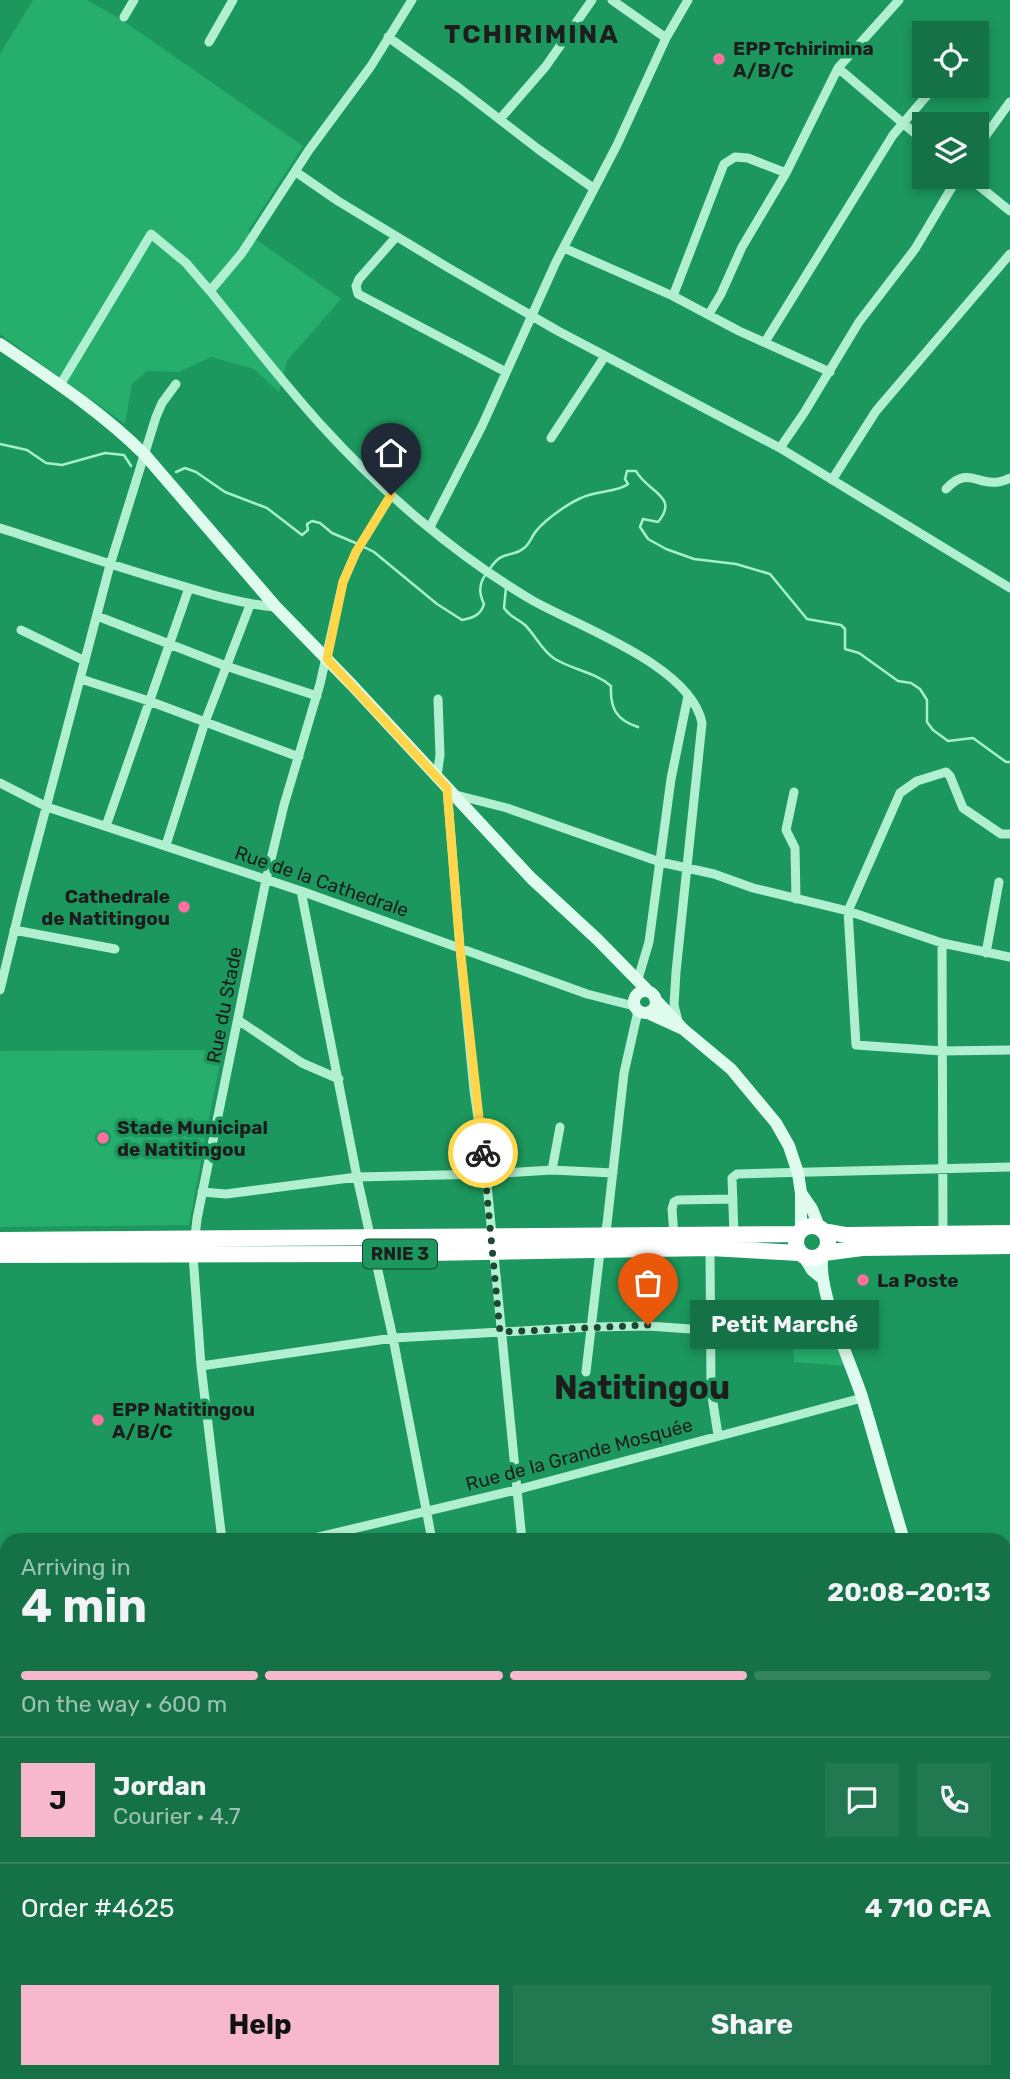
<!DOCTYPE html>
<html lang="en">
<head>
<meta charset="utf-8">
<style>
	:root { --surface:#157146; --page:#227951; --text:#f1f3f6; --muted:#9dc2b3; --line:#34835f; --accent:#f7b8ce }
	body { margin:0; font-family:Rubik,sans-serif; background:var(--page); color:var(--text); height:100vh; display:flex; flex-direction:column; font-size:26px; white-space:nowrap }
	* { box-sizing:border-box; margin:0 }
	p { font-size:23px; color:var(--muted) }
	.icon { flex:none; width:38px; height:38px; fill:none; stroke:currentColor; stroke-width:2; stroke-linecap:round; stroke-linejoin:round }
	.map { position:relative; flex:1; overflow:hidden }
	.panel { position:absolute; left:0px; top:1533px; width:1012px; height:546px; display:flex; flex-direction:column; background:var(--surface); border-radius:21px 21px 0 0; box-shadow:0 4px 10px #0003 }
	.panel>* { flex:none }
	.tools { position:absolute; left:912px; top:21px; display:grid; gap:14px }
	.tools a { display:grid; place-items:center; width:77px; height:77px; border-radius:0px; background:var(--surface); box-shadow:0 4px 10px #0003; font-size:35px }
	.pin { position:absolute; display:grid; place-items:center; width:60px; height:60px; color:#fff; margin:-72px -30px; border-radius:50% 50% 50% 0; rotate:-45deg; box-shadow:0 0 7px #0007 }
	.pin .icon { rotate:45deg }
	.courier { position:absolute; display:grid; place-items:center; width:70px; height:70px; margin:-35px; border:5px solid #ffd54a; border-radius:50%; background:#fff; color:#222; box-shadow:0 2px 9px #0007 }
	.bubble { position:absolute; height:49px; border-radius:0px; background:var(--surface); box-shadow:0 4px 10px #0003; font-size:23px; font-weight:700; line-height:49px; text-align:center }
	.headline em { font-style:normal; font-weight:700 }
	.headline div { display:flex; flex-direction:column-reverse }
	.headline { display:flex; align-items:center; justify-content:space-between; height:119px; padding:0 21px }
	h1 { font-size:46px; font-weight:700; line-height:52px }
	.bar { display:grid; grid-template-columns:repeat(4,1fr); gap:10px 7px; align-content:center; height:84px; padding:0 21px }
	.bar i { height:9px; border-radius:5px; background:var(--line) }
	.bar .selected { background:var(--accent) }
	.bar p { grid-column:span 4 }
	.line { display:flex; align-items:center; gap:18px; padding:0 21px; border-top:2px solid var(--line) }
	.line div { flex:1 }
	.round { display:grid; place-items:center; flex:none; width:74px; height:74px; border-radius:0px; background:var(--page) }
	.action { display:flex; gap:14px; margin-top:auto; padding:14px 21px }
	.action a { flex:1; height:80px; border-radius:0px; background:var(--accent); color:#111; font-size:28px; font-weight:700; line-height:80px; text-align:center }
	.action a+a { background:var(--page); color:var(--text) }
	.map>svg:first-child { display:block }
	.green { fill:#26af6c }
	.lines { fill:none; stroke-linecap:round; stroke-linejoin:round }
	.stream { stroke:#a4f1ca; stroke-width:2.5 }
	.street { stroke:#b1efd1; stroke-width:9 }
	.secondary { stroke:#defbed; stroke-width:12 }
	.highway { stroke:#fff; stroke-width:16 }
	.done { stroke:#1d4833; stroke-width:7; stroke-dasharray:0 12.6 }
	.route { stroke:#ffd54a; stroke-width:9 }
	.poi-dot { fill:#ff6f9e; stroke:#1c975d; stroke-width:2.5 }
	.labels { text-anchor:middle; stroke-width:7; stroke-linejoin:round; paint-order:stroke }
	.shield { fill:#1c975d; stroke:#1d4230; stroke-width:2 }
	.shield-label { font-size:18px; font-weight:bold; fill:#1d1d1d }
	.poi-label { font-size:19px; font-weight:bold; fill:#1d1d1d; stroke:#1c975d; text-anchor:start }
	.street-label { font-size:19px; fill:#1d1d1d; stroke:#1c975d }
	.district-label { font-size:26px; font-weight:bold; letter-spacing:2px; fill:#1d1d1d; stroke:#1c975d }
	.town-label { font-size:33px; font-weight:bold; fill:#1d1d1d; stroke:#1c975d }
</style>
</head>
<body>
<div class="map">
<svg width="1010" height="2079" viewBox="0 0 1010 2079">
	<rect width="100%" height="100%" fill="#1c975d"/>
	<!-- green -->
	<path class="green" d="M33,0H87L122,20L303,146L248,231L257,240L341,299L287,361L279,392L254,369L211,357L179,372L147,371L132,384L125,424L0,334V54Z
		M222,1050L189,1225L0,1227V1051Z
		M819,1317L822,1324L834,1320L848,1366L794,1362L792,1320Z"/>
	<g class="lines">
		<!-- stream -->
		<path class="stream" d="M0,444L27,450L46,463L62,465L105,453L124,455L131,466
			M176,472L185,468L196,472L225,492L267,508L302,535L308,530L307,524L312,521L320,523L332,533L358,544
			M364,547L374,552L437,604L462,620C473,618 481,615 484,604C479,594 479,583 486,574
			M489,570C503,548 511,559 524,548C530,544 532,535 537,530C546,519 569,503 581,498C595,491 619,492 628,484L625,479L627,471H636C647,492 680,496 658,522L643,519L640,527L648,539L666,549L694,559L736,564L770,574L807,619L841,625L845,629V649L859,653L898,681L911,683L920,689L927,700V722L933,730L948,741L973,738L1006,762H1010
			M506,587L504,608C511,618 517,618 525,625C536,636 542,651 555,659C573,670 595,672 611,686C610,708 616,720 638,727"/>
		<!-- street -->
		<path class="street" d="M412,0L371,66L309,150L242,253L210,291C247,336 283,383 322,426C381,491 454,554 530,599C576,626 691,665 702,723L676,972L674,1005L678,1021
			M612,0L666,38
			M124,17L134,0
			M388,37L459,88L538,149L593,188
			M976,38L983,30
			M209,42L233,0
			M838,68L924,141
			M500,119L546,66L592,0
			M976,149L1010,102
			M296,172L338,201L447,267L558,331L780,448L1010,588
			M968,177L1010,211
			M396,237L359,279L356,286L358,294L506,372
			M564,248L673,296L739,331L830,372
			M673,296L724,164L735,157L748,158L786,173
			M709,314L721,294L742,247L786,173L838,68L899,0
			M765,342L893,135L935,86
			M60,385L151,234L186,263L210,291
			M551,438L605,356
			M780,448L804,413L859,322L915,249L958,177
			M832,480L876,411L1010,254
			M946,489C971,462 979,493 1010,478
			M430,527L482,426L556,262L617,145L666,38L688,0
			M0,528C59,547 117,567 176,584C209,594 242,604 276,607
			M97,616L226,666L317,696
			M21,630L85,661
			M81,679L149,701L299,757
			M437,776L440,755L438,699
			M0,783L47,807L301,891L587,994L634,1006
			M447,788L460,948L474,1090L486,1174L522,1540
			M794,792L786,830L795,848L796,899
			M452,794L507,808L660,862L714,874L753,888L848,911L942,943L1010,957
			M106,826L189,588
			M1010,834H1001L963,808L950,776L946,772L917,781L900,793L848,911L856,1045L942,1051L1010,1050
			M166,845L205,722L250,605
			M301,891L357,1177L393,1338L432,1540
			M14,930L115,949
			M942,943L943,1235
			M986,953L999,882
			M638,979L649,942L671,779L688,696
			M0,990L22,899L110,565L156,417L162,403L176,384
			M238,1020L302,1063L339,1079
			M552,1170L560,1127
			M202,1192L226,1194L357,1177L486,1174L552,1170L613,1173
			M674,1235L672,1209L674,1202L678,1200L733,1199
			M734,1235L732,1178L737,1174L1010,1167
			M710,1248L711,1390L718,1435
			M201,1366L393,1338L592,1327L648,1326L705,1330L749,1326
			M586,1372L599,1260L607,1224L624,1073L638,1011
			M222,1540L201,1366L193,1255L197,1219L266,880L284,805L320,684L343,582L356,552L391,495
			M306,1540L516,1490L862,1398
			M1004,1611L1010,1609
			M0,1616L7,1614
			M0,1827H7
			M1004,1872H1010
			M81,2079L82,2072
			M536,2079L537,2072
			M671,2079L672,2072
			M712,2079L716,2072"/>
		<!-- secondary -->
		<path class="secondary" d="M0,344C50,378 102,412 145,455L276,607L352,685L531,878L597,939L648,991
			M634 1002a11 11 0 1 1 22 0a11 11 0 1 1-22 0Z
			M655,999L683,1029L731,1069L776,1123L789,1146L798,1173L801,1193V1231
			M648,1013L683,1029
			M801,1193L812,1209L820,1229
			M823,1254C815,1286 850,1361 861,1394C876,1442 889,1492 904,1540
			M804,1257L812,1270L823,1279
			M980,2079V2072"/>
		<!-- highway -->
		<path class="highway" d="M796 1242a16 16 0 1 1 32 0a16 16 0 1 1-32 0Z
			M824,1231L846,1235L1010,1233
			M0,1240L798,1234
			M824,1253L862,1248L1010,1246
			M0,1255L374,1254L710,1248L800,1253"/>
	</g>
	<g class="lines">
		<!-- done -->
		<path class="done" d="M483,1153L500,1332L648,1325"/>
		<!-- route -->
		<path class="route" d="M391,495L356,552L343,582L327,659L447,788L460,948L483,1153"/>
	</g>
	<!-- markers -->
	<g class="poi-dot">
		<circle cx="719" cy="59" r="7"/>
		<circle cx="184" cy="907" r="7"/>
		<circle cx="103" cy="1138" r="7"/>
		<circle cx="863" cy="1280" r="7"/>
		<circle cx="98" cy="1420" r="7"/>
	</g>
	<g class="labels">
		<!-- shield labels -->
		<rect class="shield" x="363" y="1239.5" width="74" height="29" rx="5"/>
		<g class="shield-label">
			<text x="400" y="1260">RNIE 3</text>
		</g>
		<!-- poi labels -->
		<g class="poi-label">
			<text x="733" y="55">EPP Tchirimina<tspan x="733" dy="22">A/B/C</tspan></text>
			<text x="170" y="903" text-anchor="end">Cathedrale<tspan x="170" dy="22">de Natitingou</tspan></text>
			<text x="117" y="1134">Stade Municipal<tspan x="117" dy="22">de Natitingou</tspan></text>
			<text x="877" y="1287">La Poste</text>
			<text x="112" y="1416">EPP Natitingou<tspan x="112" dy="22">A/B/C</tspan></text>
		</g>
		<!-- street labels -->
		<g class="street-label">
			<text transform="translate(322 881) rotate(19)" y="7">Rue de la Cathedrale</text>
			<text transform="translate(224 1005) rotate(-79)" y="7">Rue du Stade</text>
			<text transform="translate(579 1454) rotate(-15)" y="7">Rue de la Grande Mosquée</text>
		</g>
		<!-- district labels -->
		<g class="district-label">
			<text x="532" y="43">TCHIRIMINA</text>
		</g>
		<!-- town labels -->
		<g class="town-label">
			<text x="642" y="1399">Natitingou</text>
		</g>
	</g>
</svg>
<div class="tools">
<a><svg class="icon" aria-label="locate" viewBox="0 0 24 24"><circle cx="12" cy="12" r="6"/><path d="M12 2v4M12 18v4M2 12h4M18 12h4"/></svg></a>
<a><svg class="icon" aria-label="layers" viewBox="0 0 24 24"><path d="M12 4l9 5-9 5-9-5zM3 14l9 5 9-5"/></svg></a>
</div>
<div class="pin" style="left:648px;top:1325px;background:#ea580c"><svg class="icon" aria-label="bag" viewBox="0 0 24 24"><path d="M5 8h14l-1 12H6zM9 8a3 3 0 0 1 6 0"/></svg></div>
<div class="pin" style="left:391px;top:495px;background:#1f2937"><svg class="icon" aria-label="home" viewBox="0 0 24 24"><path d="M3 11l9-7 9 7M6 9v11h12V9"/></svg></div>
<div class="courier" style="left:483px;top:1153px"><svg class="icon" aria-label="bike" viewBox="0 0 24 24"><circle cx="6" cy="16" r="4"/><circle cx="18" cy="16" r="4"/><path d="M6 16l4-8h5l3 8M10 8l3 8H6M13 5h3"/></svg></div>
<div class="bubble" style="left:690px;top:1300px;width:189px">Petit Marché</div>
<section class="panel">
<div class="headline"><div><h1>4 min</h1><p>Arriving in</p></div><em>20:08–20:13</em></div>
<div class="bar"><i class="selected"></i><i class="selected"></i><i class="selected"></i><i></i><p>On the way · 600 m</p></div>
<div class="line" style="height:126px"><b class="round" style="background:var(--accent);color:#111">J</b><div><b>Jordan</b><p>Courier · 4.7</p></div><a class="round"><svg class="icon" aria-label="chat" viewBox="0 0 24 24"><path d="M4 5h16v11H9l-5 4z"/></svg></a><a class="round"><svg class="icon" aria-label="phone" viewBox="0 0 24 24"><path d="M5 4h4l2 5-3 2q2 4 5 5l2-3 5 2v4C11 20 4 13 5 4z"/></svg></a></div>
<div class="line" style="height:91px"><div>Order #4625</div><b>4 710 CFA</b></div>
<div class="action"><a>Help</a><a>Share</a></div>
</section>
</div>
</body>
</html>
